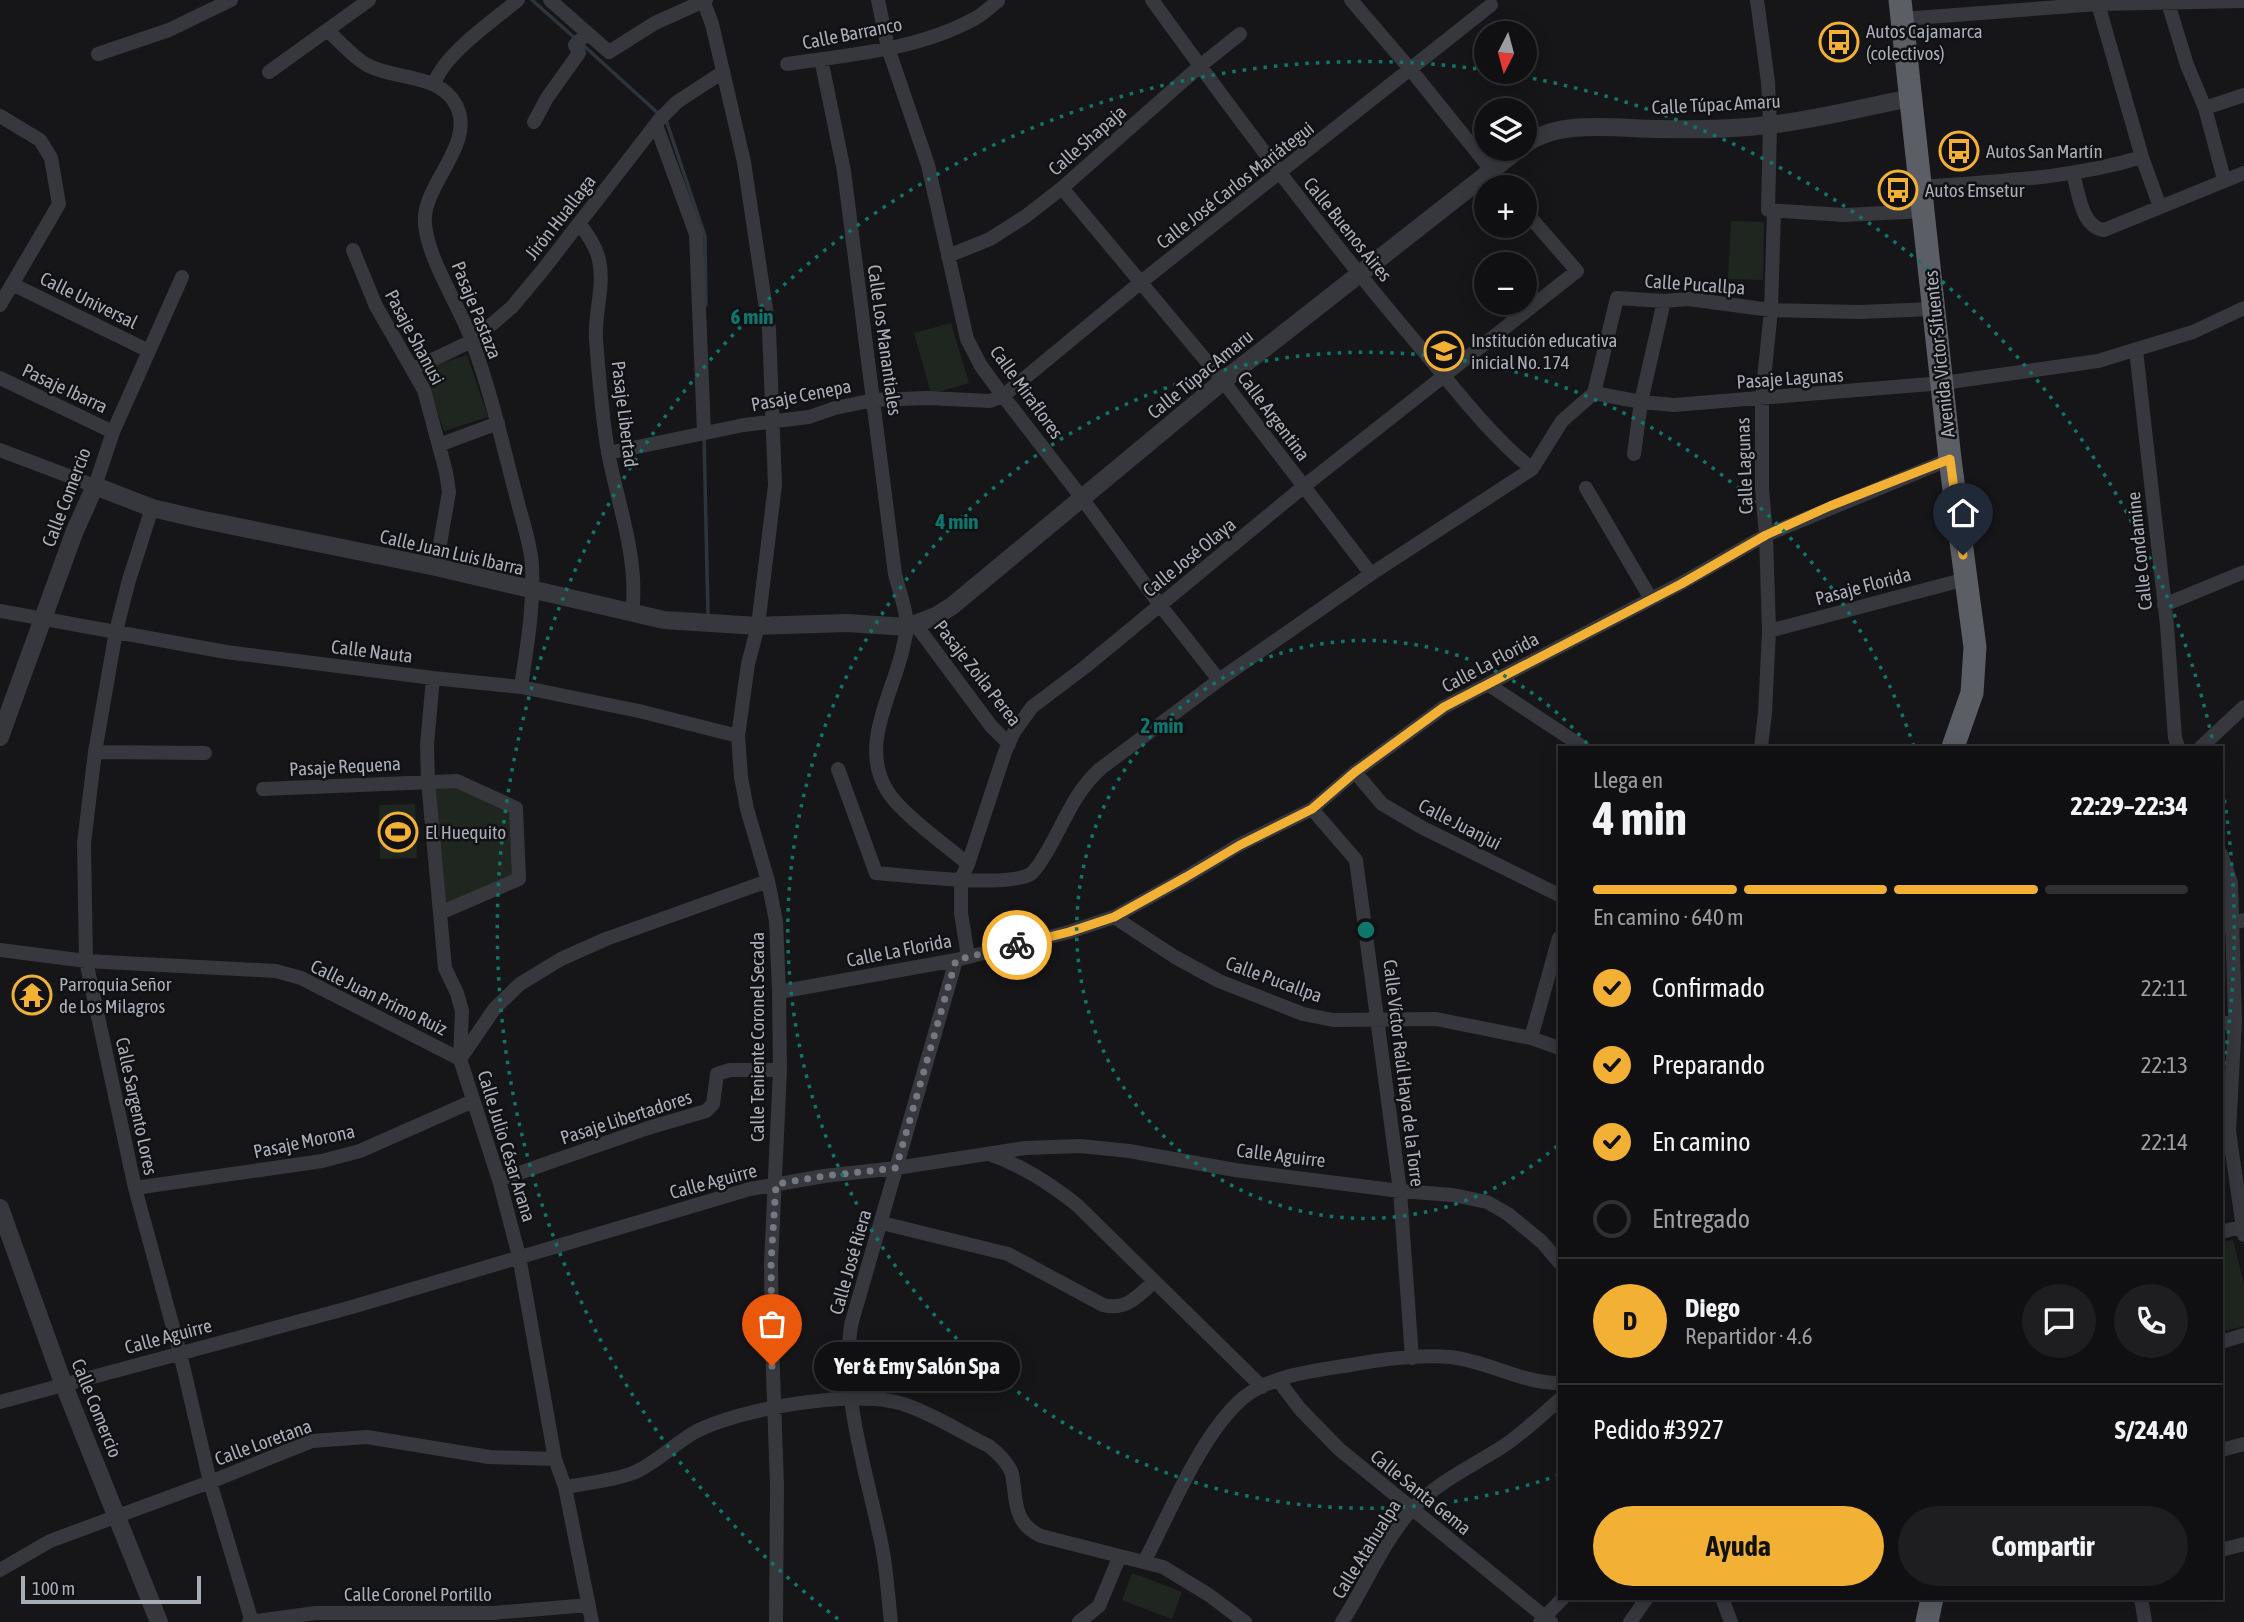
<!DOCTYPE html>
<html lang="es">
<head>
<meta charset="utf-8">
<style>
	:root { --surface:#101012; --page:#1e1e20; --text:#f1f3f6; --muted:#9c9d9f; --line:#303032; --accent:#f2b134 }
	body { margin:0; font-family:"Asap Condensed",sans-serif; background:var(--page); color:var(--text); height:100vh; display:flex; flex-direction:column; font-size:26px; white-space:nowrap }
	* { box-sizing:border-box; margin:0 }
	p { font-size:23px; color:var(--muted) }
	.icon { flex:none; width:38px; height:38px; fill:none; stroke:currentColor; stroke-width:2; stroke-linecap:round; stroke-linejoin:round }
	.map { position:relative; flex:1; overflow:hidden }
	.panel { position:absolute; left:1558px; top:746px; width:665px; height:854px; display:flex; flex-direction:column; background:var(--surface); border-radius:0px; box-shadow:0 4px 18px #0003,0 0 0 2px var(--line) }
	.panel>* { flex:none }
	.needle { width:46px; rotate:186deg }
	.controls { position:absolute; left:1474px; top:21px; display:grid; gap:14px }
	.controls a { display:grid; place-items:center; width:63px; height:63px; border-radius:50%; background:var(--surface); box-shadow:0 4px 18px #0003,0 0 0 2px var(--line); font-size:35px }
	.scale { position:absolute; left:21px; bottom:18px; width:180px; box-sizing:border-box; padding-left:7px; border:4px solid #a8adb8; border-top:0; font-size:19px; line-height:24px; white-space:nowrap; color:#a8adb8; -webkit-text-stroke:5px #111113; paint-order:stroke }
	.pin { position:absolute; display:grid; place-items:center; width:60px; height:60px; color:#fff; margin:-72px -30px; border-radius:50% 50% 50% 0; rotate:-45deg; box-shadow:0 0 7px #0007 }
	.pin .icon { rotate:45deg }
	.courier { position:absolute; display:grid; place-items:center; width:70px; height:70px; margin:-35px; border:5px solid #f2b134; border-radius:50%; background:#fff; color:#222; box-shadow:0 2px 9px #0007 }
	.bubble { position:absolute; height:49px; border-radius:24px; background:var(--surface); box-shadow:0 4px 18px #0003,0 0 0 2px var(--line); font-size:23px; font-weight:700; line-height:49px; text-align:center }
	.summary em { font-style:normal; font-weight:700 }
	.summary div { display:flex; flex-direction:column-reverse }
	.summary { display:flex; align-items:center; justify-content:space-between; height:119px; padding:0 35px }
	h1 { font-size:46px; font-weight:700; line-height:52px }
	.bar { display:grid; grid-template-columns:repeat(4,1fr); gap:10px 7px; align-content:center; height:84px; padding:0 35px }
	.bar i { height:9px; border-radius:5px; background:var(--line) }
	.bar .on { background:var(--accent) }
	.bar p { grid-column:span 4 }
	.line { display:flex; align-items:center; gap:18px; padding:0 35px; border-top:2px solid var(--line) }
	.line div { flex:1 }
	.round { display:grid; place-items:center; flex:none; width:74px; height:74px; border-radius:37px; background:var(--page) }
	ol { padding:0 35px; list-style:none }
	li { display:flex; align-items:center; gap:21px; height:77px }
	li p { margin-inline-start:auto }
	li .icon { padding:7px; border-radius:50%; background:var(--accent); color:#111; stroke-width:4 }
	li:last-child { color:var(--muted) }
	li i { width:38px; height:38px; border:4px solid var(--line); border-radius:50% }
	.action { display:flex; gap:14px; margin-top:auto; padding:14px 35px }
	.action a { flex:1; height:80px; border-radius:42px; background:var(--accent); color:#111; font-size:28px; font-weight:700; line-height:80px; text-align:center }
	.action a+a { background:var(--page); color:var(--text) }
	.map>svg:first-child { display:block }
	.green { fill:#1e261f }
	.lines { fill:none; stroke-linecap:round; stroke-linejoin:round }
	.stream { stroke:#2c353c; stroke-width:3.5 }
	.minor { stroke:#37383d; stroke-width:14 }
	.tertiary { stroke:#37383d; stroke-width:18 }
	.trunk { stroke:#5b5e65; stroke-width:23 }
	.done { stroke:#757880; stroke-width:7; stroke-dasharray:0 12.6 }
	.route { stroke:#f2b134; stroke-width:9 }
	.ring { fill:none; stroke:#0f766e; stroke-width:3.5; stroke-dasharray:3.5 7 }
	.labels { text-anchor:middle; stroke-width:5; stroke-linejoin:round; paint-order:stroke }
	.poi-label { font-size:19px; fill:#a8adb8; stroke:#111113; text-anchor:start }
	.street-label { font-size:19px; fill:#a8adb8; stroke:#111113 }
	.centre { fill:#0f766e; stroke:#111113; stroke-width:3.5 }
	.ring-label { font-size:21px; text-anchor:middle; font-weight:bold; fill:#0f766e; stroke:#111113; stroke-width:5; stroke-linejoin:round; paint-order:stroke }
</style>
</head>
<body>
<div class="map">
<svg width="2244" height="1622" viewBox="0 0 2244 1622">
	<rect width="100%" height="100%" fill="#161618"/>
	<!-- green -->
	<path class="green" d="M1731,221L1764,222L1763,280L1728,279Z
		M951,323L969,383L931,394L914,333Z
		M467,355L488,417L444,431L423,369Z
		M433,783L456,784L512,810L516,877L444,908Z
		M415,804L417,858L380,859L379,805Z
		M2233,1240L2244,1284V1326L2221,1332V1242Z
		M1132,1573L1182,1592L1172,1619L1122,1600Z"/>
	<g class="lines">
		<!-- stream -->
		<path class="stream" d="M532,0L577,40
			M583,45L660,115
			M666,120L705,236L706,305
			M704,435L708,615"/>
		<!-- minor -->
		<path class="minor" d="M550,0L609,52L655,23L706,0
			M703,0L712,24L744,162L769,329L775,485L758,626L748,664L738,736L741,777L747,809L768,881L776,921L779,992L780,1070L771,1263L772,1345L777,1485L776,1622
			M878,0L888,48L928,165L967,339L981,366L1003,396L1082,498L1160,605L1219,680
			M1152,0C1236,116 1321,230 1414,340C1451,383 1488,434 1532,469
			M1351,0L1411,70L1505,187
			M1757,0L1768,82L1770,125L1768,210L1844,215L1925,211
			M2168,3L2187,65L2205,108L2224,179
			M2098,4L2142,157L2160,207
			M1902,19L2098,4L2244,1
			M327,30C340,41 352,57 367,65C394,80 440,73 456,105C477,144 421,185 425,224C428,260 459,305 472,341C491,392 503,446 517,499C522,520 531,544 532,566C534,607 527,646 521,687
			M98,54L169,30L231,0
			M821,59L844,171L895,574C899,591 907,610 907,627C907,633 904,641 903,648C893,694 858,746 888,792C902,814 947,846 968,864
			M787,64C848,55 916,50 972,20C981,16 990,7 998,1
			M269,72L369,0
			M434,84C444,54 493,21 518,0
			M2205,108L2244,95
			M0,116L40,140L51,158L59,204L0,305
			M534,122L547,98L579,53L575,45L587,33
			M656,125L696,234L704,432
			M2073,174C2079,193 2081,227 2104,230L2244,173
			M1922,187C1996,181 2070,179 2142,157
			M1062,188L1223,381L1371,574
			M579,223C587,234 596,246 599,260C605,286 594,314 596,340C599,376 602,421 609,457C619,508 639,561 632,614
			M353,250L376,306L424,390L446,472L449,492L436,567
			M948,256L990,239L1026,216L1062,188L1200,66L1240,34
			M12,284L149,351
			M2136,350L2167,625L2175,738L2178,747
			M413,369L472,341L512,307L542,271L660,119L677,102L723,72
			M0,378L113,432
			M1594,393L1641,402L1674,405L1943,383L2098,361L2193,332L2244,308
			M1594,393L1617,298L1664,301L1688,299L1771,310L1860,312L1934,309
			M439,445L498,423
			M0,450L95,486L113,432L182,277
			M608,453L744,425L809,417L835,408L874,400L927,398L990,401L1003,396L1141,282L1491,5
			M1634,454L1641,402L1664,301
			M1586,488L1651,599
			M152,508L129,580L116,631L95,752L84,843L86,961L135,1188L180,1353L210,1482L252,1622
			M2164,605L2244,572
			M0,611L226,652L433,678L521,687L639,711L738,736
			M916,625L991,726L1009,744
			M1769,631L1966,579
			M433,678L427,745L428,781L445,968L457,993L462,1011L460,1059L499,1180L519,1256L555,1459L565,1487L592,1622
			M1489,685L1583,747
			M1761,747L1765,713L1769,631L1766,535L1762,489V399L1771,310L1774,212
			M2201,747L2244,707
			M95,752L205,753
			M838,769L876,873C905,875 1012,889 1032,873C1036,869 1042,860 1045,855C1064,824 1072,795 1100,769L1219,680L1371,574L1532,469L1562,421L1594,393
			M1355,772L1382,804L1423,828L1559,895
			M263,789L457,781L516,808L519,879L440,913
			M1312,809L1356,860L1400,1191L1412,1358
			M2221,854L2231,882L2235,1021L2229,1131L2244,1235
			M1114,917L1175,957L1219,981L1303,1014L1333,1020L1436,1019L1531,1038L1559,1048
			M2221,927L2244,920
			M0,950L86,961L276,971L301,978L460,1059
			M968,957L961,913V879L968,864L1005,752L1014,732L1032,707L1085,667L1303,487L1577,271L1524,210
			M779,992L956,960L1069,932L1114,917L1186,877L1239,845L1312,809L1355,772L1444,707L1680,584L1766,535L1950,459
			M2221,1024L2235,1021
			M1531,1038L1559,938
			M460,1059L495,1008L520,984L561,959L606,939L768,881
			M989,1154C1023,1166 1049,1183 1077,1205L1262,1387
			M499,1180L648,1128L706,1111L713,1104L717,1074L730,1070H780
			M135,1188L322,1161L360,1151L473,1101
			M882,1223L1008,1254L1103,1305C1127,1311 1137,1296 1154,1282
			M2221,1232L2244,1226
			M2221,1342L2244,1335
			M1278,1380L1300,1409L1339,1449L1551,1622
			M0,1402L352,1307L750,1189L824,1176L896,1168L1025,1148L1080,1146L1129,1151L1235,1170L1400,1191L1453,1195L1487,1202L1508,1214L1542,1242L1559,1262
			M2221,1450L2244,1444
			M565,1487C587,1483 611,1481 633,1473C655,1464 674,1444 695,1432C737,1409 857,1388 903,1404C932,1413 962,1433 989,1446C998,1453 1006,1461 1011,1471C1013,1475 1013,1482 1014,1487C1016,1510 1019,1526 1041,1536L1163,1567L1209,1595L1245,1622
			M2221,1550L2244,1544
			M1144,1562C1170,1513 1201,1434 1243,1398C1270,1376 1311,1371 1344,1366C1378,1360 1416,1354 1450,1357C1488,1361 1521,1383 1559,1383
			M0,1570L50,1541L210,1482L312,1441L367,1437L489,1457L555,1459
			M1722,1598L1731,1622
			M2141,1598L2145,1622
			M249,1622L316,1613H493L589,1605
			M891,1622C888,1597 887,1572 882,1547C868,1474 840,1399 851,1325L956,960
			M1079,1622L1099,1606L1119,1558
			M1342,1622C1366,1585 1383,1541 1413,1508C1440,1480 1473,1466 1505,1445C1524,1432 1542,1415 1559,1400
			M1540,1622L1563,1598
			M1630,1622L1647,1598"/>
		<!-- tertiary -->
		<path class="tertiary" d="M1524,145C1561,118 1618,129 1661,129C1697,130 1732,129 1768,125C1816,120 1864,107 1911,98
			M0,737L74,533L95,486L152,508L199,519L436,567L664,620L758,626L847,623L907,627L936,616L952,606L1223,381L1519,149
			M0,1208L63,1383L159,1622"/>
		<!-- trunk -->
		<path class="trunk" d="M1900,0L1950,459L1975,647L1972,693L1953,747
			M1927,1622L1932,1598"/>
	</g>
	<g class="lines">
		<!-- done -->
		<path class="done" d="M772,1366L771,1263L776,1184L824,1176L896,1168L956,960L1017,945"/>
		<!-- route -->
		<path class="route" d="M1017,945L1069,932L1114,917L1186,877L1240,845L1312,809L1355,772L1444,707L1681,584L1766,535L1830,506L1950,459L1963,555"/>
	</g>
	<!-- distance rings -->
	<g class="ring">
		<path d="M1557 1146A289 289 0 1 1 1589 746"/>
		<path d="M1559 1475A578 578 0 1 1 1914 747"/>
		<path d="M838 1619A868 868 0 0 1 1479 69M1502 73A868 868 0 0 1 2213 742M2221 779A868 868 0 0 1 2221 1081"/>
	</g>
	<!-- icons -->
	<defs>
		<symbol id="bus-ring" viewBox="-11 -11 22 22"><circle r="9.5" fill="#111113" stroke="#f2b134" stroke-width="1.5"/><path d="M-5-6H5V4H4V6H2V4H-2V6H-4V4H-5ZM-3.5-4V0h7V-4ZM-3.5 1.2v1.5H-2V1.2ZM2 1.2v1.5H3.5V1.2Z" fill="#f2b134"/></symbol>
		<symbol id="school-ring" viewBox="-11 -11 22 22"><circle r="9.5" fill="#111113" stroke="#f2b134" stroke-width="1.5"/><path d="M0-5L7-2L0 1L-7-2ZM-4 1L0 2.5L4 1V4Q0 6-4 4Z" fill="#f2b134"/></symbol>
		<symbol id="stadium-ring" viewBox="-11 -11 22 22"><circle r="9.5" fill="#111113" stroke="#f2b134" stroke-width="1.5"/><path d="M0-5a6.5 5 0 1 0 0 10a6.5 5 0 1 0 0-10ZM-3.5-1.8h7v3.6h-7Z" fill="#f2b134"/></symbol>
		<symbol id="temple-ring" viewBox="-11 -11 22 22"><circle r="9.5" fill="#111113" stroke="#f2b134" stroke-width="1.5"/><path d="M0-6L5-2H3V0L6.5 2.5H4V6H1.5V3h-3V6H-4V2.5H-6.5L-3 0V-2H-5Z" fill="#f2b134"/></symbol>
	</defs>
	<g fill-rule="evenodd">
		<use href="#bus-ring" x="1817" y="20" width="44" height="44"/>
		<use href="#bus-ring" x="1937" y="129" width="44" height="44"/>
		<use href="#bus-ring" x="1876" y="168" width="44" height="44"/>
		<use href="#school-ring" x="1422" y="329" width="44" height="44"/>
		<use href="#stadium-ring" x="376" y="810" width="44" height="44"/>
		<use href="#temple-ring" x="10" y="973" width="44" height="44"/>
	</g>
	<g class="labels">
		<!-- poi labels -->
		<g class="poi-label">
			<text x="1866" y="38">Autos Cajamarca<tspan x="1866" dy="22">(colectivos)</tspan></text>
			<text x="1986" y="158">Autos San Martín</text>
			<text x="1925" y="197">Autos Emsetur</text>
			<text x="1471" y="347">Institución educativa<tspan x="1471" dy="22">inicial No. 174</tspan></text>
			<text x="425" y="839">El Huequito</text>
			<text x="59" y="991">Parroquia Señor<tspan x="59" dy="22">de Los Milagros</tspan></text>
		</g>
		<!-- street labels -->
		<g class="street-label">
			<text transform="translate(852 33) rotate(-11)" y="7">Calle Barranco</text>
			<text transform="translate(1716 104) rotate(-3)" y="7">Calle Túpac Amaru</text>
			<text transform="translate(1087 140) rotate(-41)" y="7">Calle Shapaja</text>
			<text transform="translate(1235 185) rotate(-38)" y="7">Calle José Carlos Mariátegui</text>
			<text transform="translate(560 217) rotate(-52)" y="7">Jirón Huallaga</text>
			<text transform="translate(1348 229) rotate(51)" y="7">Calle Buenos Aires</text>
			<text transform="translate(1695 284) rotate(4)" y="7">Calle Pucallpa</text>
			<text transform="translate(89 300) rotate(26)" y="7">Calle Universal</text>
			<text transform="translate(477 310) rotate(68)" y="7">Pasaje Pastaza</text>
			<text transform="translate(415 337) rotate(62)" y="7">Pasaje Shanusi</text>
			<text transform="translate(885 340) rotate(82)" y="7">Calle Los Manantiales</text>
			<text transform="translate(1939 354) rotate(-96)" y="7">Avenida Victor Sifuentes</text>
			<text transform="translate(1200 374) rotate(-39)" y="7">Calle Túpac Amaru</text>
			<text transform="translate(1790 378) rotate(-4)" y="7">Pasaje Lagunas</text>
			<text transform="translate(65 388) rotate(25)" y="7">Pasaje Ibarra</text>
			<text transform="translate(1027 392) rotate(54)" y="7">Calle Miraflores</text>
			<text transform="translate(801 395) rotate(-11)" y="7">Pasaje Cenepa</text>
			<text transform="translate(625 414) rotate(83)" y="7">Pasaje Libertad</text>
			<text transform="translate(1274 416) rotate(53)" y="7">Calle Argentina</text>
			<text transform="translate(1744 466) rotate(-92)" y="7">Calle Lagunas</text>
			<text transform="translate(66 497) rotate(-69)" y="7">Calle Comercio</text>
			<text transform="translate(2139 551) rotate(-96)" y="7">Calle Condamine</text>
			<text transform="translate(452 552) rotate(13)" y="7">Calle Juan Luis Ibarra</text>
			<text transform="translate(1189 557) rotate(-39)" y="7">Calle José Olaya</text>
			<text transform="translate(1863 586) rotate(-15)" y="7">Pasaje Florida</text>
			<text transform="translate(372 651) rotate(7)" y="7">Calle Nauta</text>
			<text transform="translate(1490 662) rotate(-28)" y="7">Calle La Florida</text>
			<text transform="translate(978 673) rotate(52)" y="7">Pasaje Zoila Perea</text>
			<text transform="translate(345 766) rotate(-3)" y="7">Pasaje Requena</text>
			<text transform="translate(1460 824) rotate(27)" y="7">Calle Juanjui</text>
			<text transform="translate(899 950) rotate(-11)" y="7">Calle La Florida</text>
			<text transform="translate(1274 979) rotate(20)" y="7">Calle Pucallpa</text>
			<text transform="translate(379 997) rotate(26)" y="7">Calle Juan Primo Ruiz</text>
			<text transform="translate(757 1037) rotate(-90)" y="7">Calle Teniente Coronel Secada</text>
			<text transform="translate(1404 1073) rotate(83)" y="7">Calle Víctor Raúl Haya de la Torre</text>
			<text transform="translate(137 1106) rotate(78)" y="7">Calle Sargento Lores</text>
			<text transform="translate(626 1117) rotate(-18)" y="7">Pasaje Libertadores</text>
			<text transform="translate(304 1141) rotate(-12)" y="7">Pasaje Morona</text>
			<text transform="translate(507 1146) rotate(73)" y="7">Calle Julio César Arana</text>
			<text transform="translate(1281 1155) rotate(7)" y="7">Calle Aguirre</text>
			<text transform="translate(713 1181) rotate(-15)" y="7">Calle Aguirre</text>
			<text transform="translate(850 1262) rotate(-74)" y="7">Calle José Riera</text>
			<text transform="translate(168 1336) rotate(-15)" y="7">Calle Aguirre</text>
			<text transform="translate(97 1408) rotate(68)" y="7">Calle Comercio</text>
			<text transform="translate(263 1442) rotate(-20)" y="7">Calle Loretana</text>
			<text transform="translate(1421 1492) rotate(39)" y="7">Calle Santa Gema</text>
			<text transform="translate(1366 1549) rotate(-58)" y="7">Calle Atahualpa</text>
			<text x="418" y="1601">Calle Coronel Portillo</text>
		</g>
	</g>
	<circle cx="1366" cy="930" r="10" class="centre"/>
	<g class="ring-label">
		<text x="752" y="324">6 min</text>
		<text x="957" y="529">4 min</text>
		<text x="1162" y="733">2 min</text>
	</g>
</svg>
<div class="controls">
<a><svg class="needle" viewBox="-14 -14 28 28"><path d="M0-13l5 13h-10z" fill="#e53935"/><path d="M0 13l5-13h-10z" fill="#9c9d9f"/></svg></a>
<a><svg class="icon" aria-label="layers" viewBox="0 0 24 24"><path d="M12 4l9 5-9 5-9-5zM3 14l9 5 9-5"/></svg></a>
<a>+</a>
<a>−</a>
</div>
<div class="scale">100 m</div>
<div class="pin" style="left:772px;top:1366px;background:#ea580c"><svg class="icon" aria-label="bag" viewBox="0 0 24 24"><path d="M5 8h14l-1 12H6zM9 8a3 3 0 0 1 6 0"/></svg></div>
<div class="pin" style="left:1963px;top:555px;background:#1f2937"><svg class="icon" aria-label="home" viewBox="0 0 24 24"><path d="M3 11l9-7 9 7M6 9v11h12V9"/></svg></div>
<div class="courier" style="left:1017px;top:945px"><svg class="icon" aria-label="bike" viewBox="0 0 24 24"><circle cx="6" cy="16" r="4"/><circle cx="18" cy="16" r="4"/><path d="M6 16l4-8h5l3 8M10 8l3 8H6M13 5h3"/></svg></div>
<div class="bubble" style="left:814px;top:1342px;width:206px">Yer &amp; Emy Salón Spa</div>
<section class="panel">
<div class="summary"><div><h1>4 min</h1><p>Llega en</p></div><em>22:29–22:34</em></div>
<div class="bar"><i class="on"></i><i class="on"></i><i class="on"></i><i></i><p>En camino · 640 m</p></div>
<ol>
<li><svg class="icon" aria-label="check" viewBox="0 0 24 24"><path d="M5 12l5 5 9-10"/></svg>Confirmado<p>22:11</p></li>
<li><svg class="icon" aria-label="check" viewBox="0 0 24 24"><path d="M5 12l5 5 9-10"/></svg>Preparando<p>22:13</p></li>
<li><svg class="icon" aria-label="check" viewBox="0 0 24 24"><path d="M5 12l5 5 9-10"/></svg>En camino<p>22:14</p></li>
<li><i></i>Entregado</li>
</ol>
<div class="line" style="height:126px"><b class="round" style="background:var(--accent);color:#111">D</b><div><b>Diego</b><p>Repartidor · 4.6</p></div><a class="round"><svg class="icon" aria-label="chat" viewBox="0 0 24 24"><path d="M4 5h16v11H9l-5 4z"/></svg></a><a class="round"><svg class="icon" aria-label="phone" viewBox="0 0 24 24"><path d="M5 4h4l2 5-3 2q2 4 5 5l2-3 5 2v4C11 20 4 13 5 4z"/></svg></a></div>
<div class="line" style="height:91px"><div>Pedido #3927</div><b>S/24.40</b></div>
<div class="action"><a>Ayuda</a><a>Compartir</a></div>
</section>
</div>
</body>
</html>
